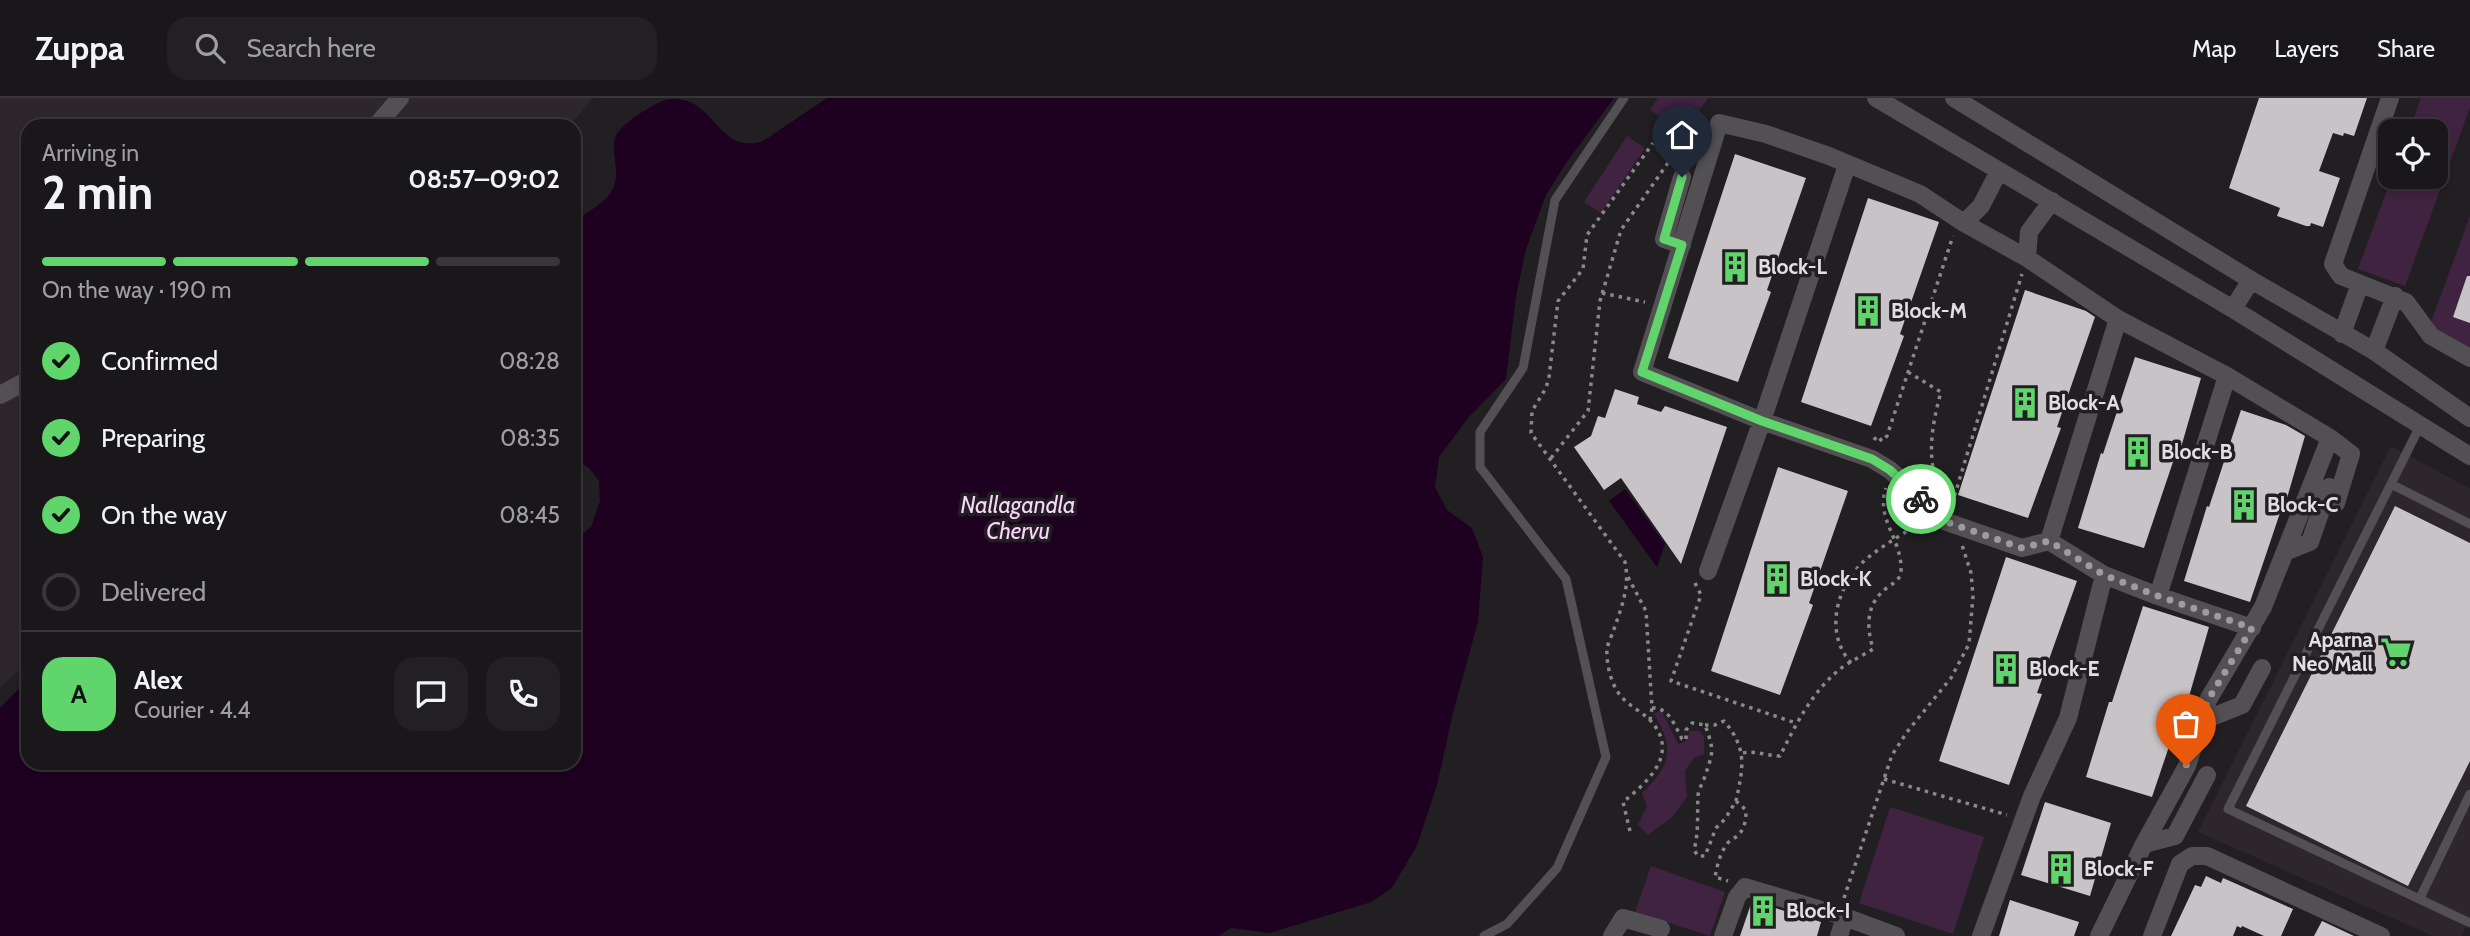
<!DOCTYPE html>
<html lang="en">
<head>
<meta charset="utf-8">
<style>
	:root { --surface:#1a171a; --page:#232023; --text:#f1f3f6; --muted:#9f9fa2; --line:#383639; --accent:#5fd56b }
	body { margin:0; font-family:Cabin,sans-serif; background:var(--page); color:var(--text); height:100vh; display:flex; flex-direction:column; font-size:26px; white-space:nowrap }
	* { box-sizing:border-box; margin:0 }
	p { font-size:23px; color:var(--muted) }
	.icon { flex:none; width:38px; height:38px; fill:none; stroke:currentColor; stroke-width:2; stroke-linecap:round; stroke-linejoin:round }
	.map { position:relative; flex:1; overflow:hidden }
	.drawer { position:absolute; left:21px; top:21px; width:560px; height:651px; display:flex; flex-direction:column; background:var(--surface); border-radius:21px; box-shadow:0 4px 10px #0003,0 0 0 2px var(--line) }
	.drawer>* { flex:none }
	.tools { position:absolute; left:2378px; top:21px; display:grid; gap:14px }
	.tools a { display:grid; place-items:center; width:70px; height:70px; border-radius:14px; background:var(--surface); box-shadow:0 4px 10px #0003,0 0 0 2px var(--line); font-size:35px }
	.pin { position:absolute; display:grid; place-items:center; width:60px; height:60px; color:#fff; margin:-72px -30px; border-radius:50% 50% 50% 0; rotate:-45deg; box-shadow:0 0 7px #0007 }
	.pin .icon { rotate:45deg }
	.courier { position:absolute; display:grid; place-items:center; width:70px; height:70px; margin:-35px; border:5px solid #5fd56b; border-radius:50%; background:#fff; color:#222; box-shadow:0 2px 9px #0007 }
	.headline em { font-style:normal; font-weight:700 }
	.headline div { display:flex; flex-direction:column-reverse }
	.headline { display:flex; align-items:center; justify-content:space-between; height:119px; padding:0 21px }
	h1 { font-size:46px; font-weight:700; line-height:52px }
	.bar { display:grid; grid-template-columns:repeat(4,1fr); gap:10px 7px; align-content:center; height:84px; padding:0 21px }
	.bar i { height:9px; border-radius:5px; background:var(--line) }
	.bar .selected { background:var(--accent) }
	.bar p { grid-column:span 4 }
	.line { display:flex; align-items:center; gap:18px; padding:0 21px; border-top:2px solid var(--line) }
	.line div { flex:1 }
	.round { display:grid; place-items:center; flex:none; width:74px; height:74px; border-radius:21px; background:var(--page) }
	ol { padding:0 21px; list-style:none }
	li { display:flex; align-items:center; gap:21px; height:77px }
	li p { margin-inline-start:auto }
	li .icon { padding:7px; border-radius:50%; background:var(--accent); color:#111; stroke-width:4 }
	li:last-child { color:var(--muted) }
	li i { width:38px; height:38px; border:4px solid var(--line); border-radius:50% }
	header { display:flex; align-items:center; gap:42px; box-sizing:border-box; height:98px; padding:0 35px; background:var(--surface); border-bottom:2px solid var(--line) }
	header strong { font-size:33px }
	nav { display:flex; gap:38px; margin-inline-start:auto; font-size:24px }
	.search { width:490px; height:63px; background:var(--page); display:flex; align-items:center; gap:18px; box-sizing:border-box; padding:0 24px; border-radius:21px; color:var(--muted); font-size:26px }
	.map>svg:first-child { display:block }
	.built { fill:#2d262d }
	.green { fill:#402341 }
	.water { fill:#1e0021 }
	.building { fill:#c7c3c7 }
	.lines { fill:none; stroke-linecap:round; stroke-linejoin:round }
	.path { stroke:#8a888a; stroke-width:3.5; stroke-dasharray:3.5 5; stroke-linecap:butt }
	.service { stroke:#535053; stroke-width:9 }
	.minor { stroke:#535053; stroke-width:18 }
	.done { stroke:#9e9c9e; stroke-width:7; stroke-dasharray:0 12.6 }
	.route { stroke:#5fd56b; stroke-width:9 }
	.labels { text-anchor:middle; stroke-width:7; stroke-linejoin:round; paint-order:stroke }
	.poi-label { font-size:21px; font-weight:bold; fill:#e1dfe1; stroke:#221f22; text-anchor:start }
	.water-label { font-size:23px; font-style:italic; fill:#fdd4fd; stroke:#221f22 }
</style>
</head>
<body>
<header>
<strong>Zuppa</strong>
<div class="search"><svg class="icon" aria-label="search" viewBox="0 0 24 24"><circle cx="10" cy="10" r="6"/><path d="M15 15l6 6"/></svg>Search here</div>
<nav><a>Map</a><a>Layers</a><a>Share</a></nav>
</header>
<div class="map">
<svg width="2470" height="838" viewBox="0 0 2470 838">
	<rect width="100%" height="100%" fill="#221f22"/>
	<!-- built -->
	<path class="built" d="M0,0H593L570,28H28V565L0,589Z
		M2391,348L2470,391V820L2462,838H2433L2198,734Z"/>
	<!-- green -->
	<path class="green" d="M1658,0H1708L1685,35L1650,12Z
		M2421,0H2470V9L2405,188L2358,171L2392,79H2436V33H2409Z
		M1627,38L1645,50L1601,115L1584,104Z
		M2470,118V251L2430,227Z
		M1661,612L1678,646L1685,644L1690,633H1700L1704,639V656L1694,660L1685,673L1687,699L1672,719L1648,737L1638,727L1647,708L1642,695C1671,668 1675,650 1654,616Z
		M1890,709L1984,739L1953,836L1859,805Z
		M1651,768L1725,794L1710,838L1635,814Z"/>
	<!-- water -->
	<path class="water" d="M827,0H1614L1566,65L1546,97L1526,151L1516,198L1506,281L1468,320L1439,359L1435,389L1447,412L1472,430L1483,459L1478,524L1453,615L1437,687L1417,748L1391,791L1371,804L1270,835L1231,830L1218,838H0V610L28,581V665H574V443L591,429L600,403L599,383L589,370L574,360V124C587,114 608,104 614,88C620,72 611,55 615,40C617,28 654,5 666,2C672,0 681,1 687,3C718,14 723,56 763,43Z
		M1625,391L1665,446L1657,469L1609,403Z"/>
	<!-- building -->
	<path class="building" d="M2259,0H2367L2354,38L2344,35L2343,38L2333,35L2319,73L2340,80L2323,129L2311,125L2310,128H2306L2277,118L2280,110L2229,90Z
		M1735,56L1806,80L1767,192L1771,194L1738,284L1668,260Z
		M1868,100L1939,124L1900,236L1904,238L1871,328L1801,304Z
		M2467,178H2470V225L2453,219Z
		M2025,192L2086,213L2095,219L2057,329L2061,330L2028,420L1958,397Z
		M2135,259L2201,280L2180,353L2177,352L2144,450L2078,430L2101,355L2103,356Z
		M1615,291L1639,299L1637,306L1661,314L1665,308L1727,329L1681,466L1621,380L1604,392L1574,349L1591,338L1598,318L1605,320Z
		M2241,312L2286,327L2305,338L2285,407L2283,406L2250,504L2184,483L2207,408L2209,409Z
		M1778,369L1848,393L1809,505L1813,507L1780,597L1711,573Z
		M2395,408L2470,445V663L2408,788L2246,708Z
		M2006,459L2077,483L2037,595L2042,596L2009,687L1939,663Z
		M2143,508L2209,529L2188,602L2185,601L2152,699L2086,679L2109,604H2112Z
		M2045,704L2111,725L2090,798L2021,777Z
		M2206,778L2221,785L2223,780L2293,811L2281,838H2264L2242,828L2241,830L2237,828L2233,838H2171L2195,787L2201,789Z
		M2010,802L2079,824L2074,838H1999Z
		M1752,803L1821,824L1817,838H1740Z
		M2322,823L2354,838H2314Z"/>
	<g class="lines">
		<!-- path -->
		<path class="path" d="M1602,195L1645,204
			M1908,274L1941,294C1932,326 1926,360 1939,391
			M1874,342L1877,338L1882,343L1887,338L1953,138
			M1551,360L1588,313L1600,203L1621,132L1677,52
			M1952,406L2022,176
			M1628,479L1646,513L1652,610L1650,622
			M1695,485L1701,497L1671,583L1796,625
			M1851,565C1824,534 1836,490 1864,463C1880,449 1900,438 1918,426L1925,427
			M1652,610C1669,609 1675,628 1682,641L1686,642V632L1692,625L1705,627C1715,654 1713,654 1704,681C1702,685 1699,692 1698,697C1697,715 1699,734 1694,752L1698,758H1705L1716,730L1725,721L1736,703L1746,712C1746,722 1745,732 1736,739C1733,741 1729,743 1727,746C1720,755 1717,768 1715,779L1728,783
			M1705,627H1715L1724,623C1748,651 1743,670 1736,703
			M1743,655C1755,652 1767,658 1780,658C1796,626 1812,594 1840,571C1849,564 1862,558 1873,551C1866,527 1866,505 1888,489C1895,484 1900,482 1901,473C1903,443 1875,420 1886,390
			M1884,681L2007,717
			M1630,733L1623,704C1649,683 1681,654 1649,621C1640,613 1628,607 1620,597C1611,586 1606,565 1607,551C1608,545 1612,537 1614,531C1622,508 1630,488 1625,464L1531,335L1532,313L1546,290L1549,279L1558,203L1583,171L1587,137L1653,45
			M1844,800L1892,657L1907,634L1951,580L1969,546L1973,498L1971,475L1962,447"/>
		<!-- service -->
		<path class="service" d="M2420,328L2228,711L2470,825
			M2391,386L2470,426
			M2420,800L2470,696
			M1484,838L1507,826L1557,770L1606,659L1566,481L1480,369V334L1523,270L1555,102L1624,0"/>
		<!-- minor -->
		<path class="minor" d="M1876,0L2233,211L2470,358
			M1954,0L2251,182L2374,253L2470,320
			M2390,0L2333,166L2341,178L2406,204L2431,238L2470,260
			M376,28L400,0
			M1964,125L1981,108L1999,73
			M1682,147L1664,141L1682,79
			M2027,160L2029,134L2052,103
			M2233,211L2251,182
			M2342,236L2360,186
			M2374,253L2395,198
			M0,297L28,282
			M2330,340L2351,356L2336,405
			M2049,443L2118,221
			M2285,454L2310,444L2329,389
			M1708,473L1762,323L1847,67
			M2158,498L2227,278
			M2202,623L2242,607L2262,570
			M2144,746L2175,738L2207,677
			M1612,838L1623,820L1661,831
			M1723,838L1737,799L1745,789L1845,819L1896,838
			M1839,838L1845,819
			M1981,838L2032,698L2068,620L2104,477
			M2099,838L2144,746L2187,668L2208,602L2263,509L2330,340L2227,278L2118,221L2027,160L1964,125L1920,96L1829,58L1766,36L1719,25L1642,274L1762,323L1872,361L1890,372L1947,424L2022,450L2049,443L2104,477L2158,498L2252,530
			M2152,838L2180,766L2192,758H2207L2381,838"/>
	</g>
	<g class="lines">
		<!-- done -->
		<path class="done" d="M1921,401L1947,424L2022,450L2049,443L2104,477L2158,498L2252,530L2208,602L2186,668"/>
		<!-- route -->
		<path class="route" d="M1682,79L1664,141L1682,147L1642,274L1762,323L1872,361L1890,372L1921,401"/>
	</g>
	<!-- icons -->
	<defs>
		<symbol id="building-bare" viewBox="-9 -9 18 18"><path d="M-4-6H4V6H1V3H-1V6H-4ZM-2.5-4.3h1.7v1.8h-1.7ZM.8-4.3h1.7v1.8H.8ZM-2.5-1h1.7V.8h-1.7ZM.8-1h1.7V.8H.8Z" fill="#5fd56b" stroke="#221f22" stroke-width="2.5" paint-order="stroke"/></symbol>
		<symbol id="supermarket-bare" viewBox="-9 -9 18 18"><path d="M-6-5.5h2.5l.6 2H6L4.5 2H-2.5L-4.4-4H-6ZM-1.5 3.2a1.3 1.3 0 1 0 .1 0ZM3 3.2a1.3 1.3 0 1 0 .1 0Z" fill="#5fd56b" stroke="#221f22" stroke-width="2.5" paint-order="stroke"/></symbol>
	</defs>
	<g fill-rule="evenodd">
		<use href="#building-bare" x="1713" y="147" width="44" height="44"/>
		<use href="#building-bare" x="1846" y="191" width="44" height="44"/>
		<use href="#building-bare" x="2003" y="283" width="44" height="44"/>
		<use href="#building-bare" x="2116" y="332" width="44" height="44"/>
		<use href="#building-bare" x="2222" y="385" width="44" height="44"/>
		<use href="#building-bare" x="1755" y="459" width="44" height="44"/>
		<use href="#supermarket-bare" x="2374" y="532" width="44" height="44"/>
		<use href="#building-bare" x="1984" y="549" width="44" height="44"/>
		<use href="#building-bare" x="2039" y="749" width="44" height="44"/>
		<use href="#building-bare" x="1741" y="791" width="44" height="44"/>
	</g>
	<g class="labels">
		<!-- poi labels -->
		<g class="poi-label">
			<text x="1758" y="176">Block-L</text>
			<text x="1891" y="220">Block-M</text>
			<text x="2048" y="312">Block-A</text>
			<text x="2161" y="361">Block-B</text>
			<text x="2267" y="414">Block-C</text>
			<text x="1800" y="488">Block-K</text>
			<text x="2373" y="549" text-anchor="end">Aparna<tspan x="2373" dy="24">Neo Mall</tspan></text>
			<text x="2029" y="578">Block-E</text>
			<text x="2084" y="778">Block-F</text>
			<text x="1786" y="820">Block-I</text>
		</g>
		<!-- water labels -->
		<g class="water-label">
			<text x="1018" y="415">Nallagandla<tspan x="1018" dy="26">Chervu</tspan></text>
		</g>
	</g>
</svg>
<div class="tools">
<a><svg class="icon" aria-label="locate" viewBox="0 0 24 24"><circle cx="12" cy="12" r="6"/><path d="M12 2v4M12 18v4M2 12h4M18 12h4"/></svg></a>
</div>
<div class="pin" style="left:2186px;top:668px;background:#ea580c"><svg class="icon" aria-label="bag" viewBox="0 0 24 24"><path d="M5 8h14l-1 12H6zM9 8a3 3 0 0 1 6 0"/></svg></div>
<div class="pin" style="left:1682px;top:79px;background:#1f2937"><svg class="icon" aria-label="home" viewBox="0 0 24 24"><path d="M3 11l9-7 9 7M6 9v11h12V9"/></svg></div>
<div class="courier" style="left:1921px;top:401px"><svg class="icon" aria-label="bike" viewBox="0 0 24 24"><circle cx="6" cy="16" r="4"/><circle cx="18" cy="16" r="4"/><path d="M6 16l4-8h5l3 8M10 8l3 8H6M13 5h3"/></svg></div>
<section class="drawer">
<div class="headline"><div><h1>2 min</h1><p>Arriving in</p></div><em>08:57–09:02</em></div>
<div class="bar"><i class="selected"></i><i class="selected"></i><i class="selected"></i><i></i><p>On the way · 190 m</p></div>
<ol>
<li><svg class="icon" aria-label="check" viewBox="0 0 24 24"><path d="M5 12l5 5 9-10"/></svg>Confirmed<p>08:28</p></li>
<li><svg class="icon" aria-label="check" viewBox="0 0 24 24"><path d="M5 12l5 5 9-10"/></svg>Preparing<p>08:35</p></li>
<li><svg class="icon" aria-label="check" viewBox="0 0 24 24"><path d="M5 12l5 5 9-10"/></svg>On the way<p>08:45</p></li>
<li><i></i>Delivered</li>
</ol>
<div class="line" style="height:126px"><b class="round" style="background:var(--accent);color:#111">A</b><div><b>Alex</b><p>Courier · 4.4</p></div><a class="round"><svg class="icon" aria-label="chat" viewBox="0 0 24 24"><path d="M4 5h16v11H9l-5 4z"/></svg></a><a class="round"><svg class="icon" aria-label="phone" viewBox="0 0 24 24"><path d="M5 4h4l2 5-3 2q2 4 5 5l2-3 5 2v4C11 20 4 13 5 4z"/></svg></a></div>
</section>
</div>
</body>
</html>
